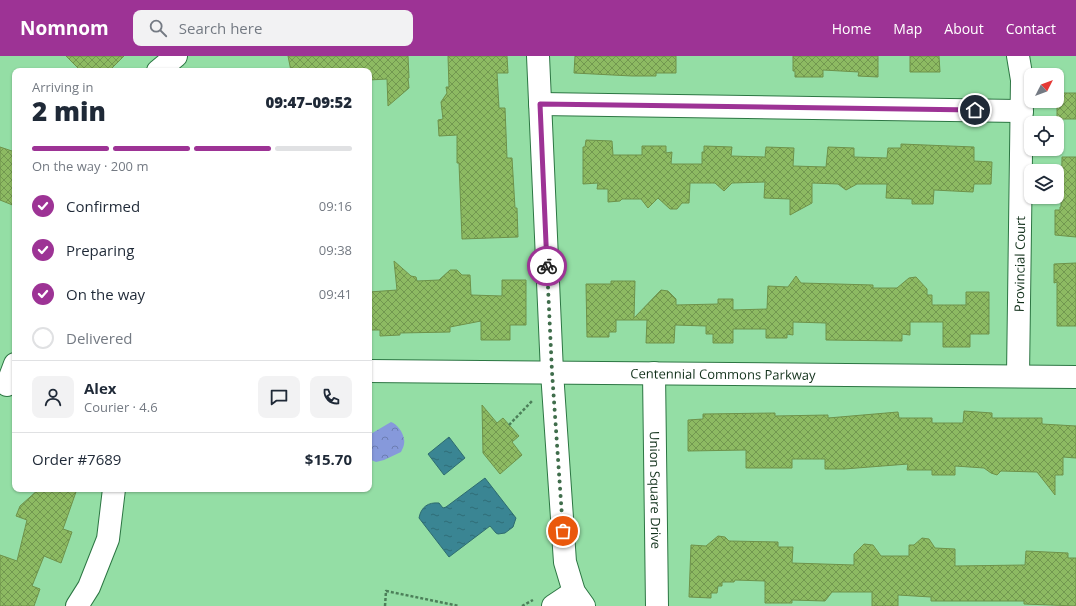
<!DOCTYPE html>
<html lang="en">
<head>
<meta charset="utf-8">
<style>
	:root { --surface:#fff; --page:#f2f2f3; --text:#1f2937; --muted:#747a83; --line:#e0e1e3; --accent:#9d3395 }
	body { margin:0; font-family:"Open Sans",sans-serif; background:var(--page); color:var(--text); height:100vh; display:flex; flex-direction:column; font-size:15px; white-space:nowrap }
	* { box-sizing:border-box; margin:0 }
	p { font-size:13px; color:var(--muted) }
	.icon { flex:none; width:22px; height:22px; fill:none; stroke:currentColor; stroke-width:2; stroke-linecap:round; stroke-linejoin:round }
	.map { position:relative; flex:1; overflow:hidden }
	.panel { position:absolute; left:12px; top:12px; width:360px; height:424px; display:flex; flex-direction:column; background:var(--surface); border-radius:8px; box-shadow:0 1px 3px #0004 }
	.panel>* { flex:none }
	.needle { width:26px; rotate:48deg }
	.fabs { position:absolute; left:1024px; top:12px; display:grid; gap:8px }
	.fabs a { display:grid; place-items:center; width:40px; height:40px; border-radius:8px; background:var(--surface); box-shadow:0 1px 3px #0004; font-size:20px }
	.pin { position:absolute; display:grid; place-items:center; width:34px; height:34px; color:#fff; margin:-17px; border:2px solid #fff; border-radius:50%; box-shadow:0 1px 4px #0007 }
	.courier { position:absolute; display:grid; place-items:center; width:40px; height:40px; margin:-20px; border:3px solid #9d3395; border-radius:50%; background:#fff; color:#222; box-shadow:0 1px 5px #0007 }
	.headline em { font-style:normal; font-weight:800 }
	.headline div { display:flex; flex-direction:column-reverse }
	.headline { display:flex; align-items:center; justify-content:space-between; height:68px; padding:0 20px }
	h1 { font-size:26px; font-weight:800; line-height:30px }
	.bar { display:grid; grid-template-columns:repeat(4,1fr); gap:6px 4px; align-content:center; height:48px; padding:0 20px }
	.bar i { height:5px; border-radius:3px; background:var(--line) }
	.bar .active { background:var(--accent) }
	.bar p { grid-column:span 4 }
	.line { display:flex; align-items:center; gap:10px; padding:0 20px; border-top:1px solid var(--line) }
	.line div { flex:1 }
	.round { display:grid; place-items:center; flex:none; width:42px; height:42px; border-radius:8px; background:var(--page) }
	ol { padding:0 20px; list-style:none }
	li { display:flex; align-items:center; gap:12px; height:44px }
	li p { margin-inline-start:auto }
	li .icon { padding:4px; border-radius:50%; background:var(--accent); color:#fff; stroke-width:4 }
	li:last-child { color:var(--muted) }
	li i { width:22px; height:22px; border:2px solid var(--line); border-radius:50% }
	header { display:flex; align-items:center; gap:24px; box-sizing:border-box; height:56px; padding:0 20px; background:var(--accent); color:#fff }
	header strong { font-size:19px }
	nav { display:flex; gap:22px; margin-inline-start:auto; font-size:14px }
	.search { width:280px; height:36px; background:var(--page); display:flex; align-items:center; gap:10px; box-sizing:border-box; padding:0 14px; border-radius:8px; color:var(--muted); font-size:15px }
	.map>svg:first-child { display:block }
	.park { fill:url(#park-crowns) }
	.water { fill:url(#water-ripples); stroke:#2e6c6f }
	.building { fill:url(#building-cross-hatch); stroke:#6e924a }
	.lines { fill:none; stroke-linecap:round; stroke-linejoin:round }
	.minor-casing { stroke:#2c7643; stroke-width:24 }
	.path { stroke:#4c7f59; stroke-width:2.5; stroke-dasharray:3 2; stroke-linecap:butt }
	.minor { stroke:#fff; stroke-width:22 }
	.done { stroke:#3f6d4b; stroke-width:4; stroke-dasharray:0 7.2 }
	.route { stroke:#9d3395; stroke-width:5 }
	.labels { text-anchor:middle; stroke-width:4; stroke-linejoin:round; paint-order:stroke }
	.street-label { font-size:13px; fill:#11301a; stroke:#d1f5d8 }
</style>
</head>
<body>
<header>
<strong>Nomnom</strong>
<div class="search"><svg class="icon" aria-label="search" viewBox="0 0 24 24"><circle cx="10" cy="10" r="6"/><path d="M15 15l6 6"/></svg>Search here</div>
<nav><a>Home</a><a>Map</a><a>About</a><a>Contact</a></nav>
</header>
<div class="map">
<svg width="1076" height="550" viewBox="0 0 1076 550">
	<defs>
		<pattern id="park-crowns" width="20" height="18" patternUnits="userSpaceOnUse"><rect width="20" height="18" fill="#8699db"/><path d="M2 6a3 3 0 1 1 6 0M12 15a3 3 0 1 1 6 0" fill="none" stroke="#6c7db1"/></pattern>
		<pattern id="water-ripples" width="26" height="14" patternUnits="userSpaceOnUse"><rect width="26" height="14" fill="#3a8593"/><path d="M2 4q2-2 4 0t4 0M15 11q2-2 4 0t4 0" fill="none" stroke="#2f6d77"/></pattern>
		<pattern id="building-cross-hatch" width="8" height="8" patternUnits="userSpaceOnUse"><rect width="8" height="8" fill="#8dba62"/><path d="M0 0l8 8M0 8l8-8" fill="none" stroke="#729850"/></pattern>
	</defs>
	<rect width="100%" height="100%" fill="#94dea5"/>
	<!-- park -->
	<path class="park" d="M391,366C397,368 403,376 404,383C405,388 403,392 401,396L384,404L376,406L369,403V379Z"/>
	<!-- water -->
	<path class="water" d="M449,381L465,402L444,419L428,398Z
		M485,422L516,462L513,471L505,477L498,478L496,477L490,470L449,501L419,462C421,451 428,446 439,447L443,452L446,451Z"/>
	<!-- building -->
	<path class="building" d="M66,0H124L109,15H81Z
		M288,0H408L409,22H408L409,32L388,50L387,23L369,24V15H291Z
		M448,0H507L508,17H497L499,52H505L507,102H512L515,152H517L518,181L462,183L459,107H457V79L439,80L438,64L443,63L441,46L447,37L446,31H449Z
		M575,0H676V17H656V20H632L574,17Z
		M793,0H878V21L858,20L859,16L823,14V21H795V15H793Z
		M910,0H939L940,16H910Z
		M1057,37H1076V63H1057Z
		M586,84L612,85L613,99H642V90H666V97L672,96L671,108H702V96H704V90L732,91L731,100L765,101L766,91L794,92L793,110L826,111L828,91L854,92V101L887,102L888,92H901V88L974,91V105L992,106L991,128H974L973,136L934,134L933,148H912V143L886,142L887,128H857L846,134L838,128L812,127V147L790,159V143L764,142L765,126L732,127L724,135L715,127H690L689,147H682L677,153H670L658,142L648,152L641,143H622L620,145L608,146V133H597L598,127L583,128V91H585Z
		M0,91L15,96V150L0,144Z
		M1062,101H1076V181L1055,179V154H1060V151H1061Z
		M394,205L411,220L416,221L417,225L439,224L450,214H457L462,219H470L471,239L502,240V224H526V269H510V284H481V265L450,271V276L400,277V279L380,280V274H369V236L397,234Z
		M1076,207V270H1057V226L1054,227V208Z
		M796,220L801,227L873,229V232H897L909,222L916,221L927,233V239H932V249H966V236H989V278H970V291H943V266H910V279L902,278V285L826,284V267L793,266V279L787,278V282H766V273H733V287H713V278H706V270L675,269L674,287H646L647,264H616V276H609V281H587L586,228H611V225H635L634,262L661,234L668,235L676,243V249L718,248V243H733V254L767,253L768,230L788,231Z
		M482,349L497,367L503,362L519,380L512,386L522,399L500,418L483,397Z
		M964,355L992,357V362H1042V368L1076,370V402L1063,401V419H1055V439L1037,416L1001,415L997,419L991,417L984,412L955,410V419H932V414H907L908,408L844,413H825V403H792V412H746V394L688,395V364L703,363V358L775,357V360L828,359V362L898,356L899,362H932V367H963Z
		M39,433H77L63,473L72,476L61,507L44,500L32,530L40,533L34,550H0V499L17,505L27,464L16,460L20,450Z
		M718,480L725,481L729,485L778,486V491H793L792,507L854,509V498L864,488L873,489L881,500H909V489H914L922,482L929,483L935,492L955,493V510L1025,509L1026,495L1068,497V502H1076V550L1024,548V545H931V541L898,539V550H872V536H832L825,545L792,544V547H765V525L735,524L734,526H722V530H718L717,537H711V542L689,541L691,489L706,490Z"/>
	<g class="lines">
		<defs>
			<g id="minor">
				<path d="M538,0L552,316L565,506L574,536L584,550"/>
				<path d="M158,15L176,0"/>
				<path d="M540,48L1022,55"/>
				<path id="s1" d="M369,315L1076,321"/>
				<path id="s2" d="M654,317L657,550"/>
				<path id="s3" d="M1018,320L1022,24L1018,0"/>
				<path d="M7,329L15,308"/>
				<path d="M77,550L89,531L108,483L114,433"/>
				<path d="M553,550L574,536"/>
			</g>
		</defs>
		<!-- minor casing -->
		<use href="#minor" class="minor-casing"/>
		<!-- path -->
		<path class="path" d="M509,369L533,344
			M385,550L386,535L459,550
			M522,550L533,544"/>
		<!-- minor -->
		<use href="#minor" class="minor"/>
	</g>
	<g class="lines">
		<!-- done -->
		<path class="done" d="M547,210L552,316L563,475"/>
		<!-- route -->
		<path class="route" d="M547,210L540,48L975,54"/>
	</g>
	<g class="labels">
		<!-- street labels -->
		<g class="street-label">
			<text dy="5" stroke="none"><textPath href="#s3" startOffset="112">Provincial Court</textPath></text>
			<text dy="5" stroke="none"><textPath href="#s1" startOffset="354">Centennial Commons Parkway</textPath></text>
			<text dy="5" stroke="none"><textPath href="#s2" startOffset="117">Union Square Drive</textPath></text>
		</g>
	</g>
</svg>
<div class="fabs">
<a><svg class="needle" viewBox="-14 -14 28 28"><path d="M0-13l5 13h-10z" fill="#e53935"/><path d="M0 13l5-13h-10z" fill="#747a83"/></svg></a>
<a><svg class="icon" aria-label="locate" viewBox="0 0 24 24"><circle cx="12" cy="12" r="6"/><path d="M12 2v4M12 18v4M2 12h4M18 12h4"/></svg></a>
<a><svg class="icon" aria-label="layers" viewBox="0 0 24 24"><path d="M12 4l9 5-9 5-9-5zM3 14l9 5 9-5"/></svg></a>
</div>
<div class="pin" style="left:563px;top:475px;background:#ea580c"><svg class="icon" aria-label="bag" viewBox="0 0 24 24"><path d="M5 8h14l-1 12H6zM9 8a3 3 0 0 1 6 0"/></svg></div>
<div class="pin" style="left:975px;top:54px;background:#1f2937"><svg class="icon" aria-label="home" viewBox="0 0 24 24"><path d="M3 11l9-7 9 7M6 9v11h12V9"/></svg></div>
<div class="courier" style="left:547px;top:210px"><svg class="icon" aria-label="bike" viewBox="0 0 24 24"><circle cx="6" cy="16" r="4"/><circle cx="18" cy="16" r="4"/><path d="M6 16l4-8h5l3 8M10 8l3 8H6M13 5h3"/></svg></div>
<section class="panel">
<div class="headline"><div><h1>2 min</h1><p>Arriving in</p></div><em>09:47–09:52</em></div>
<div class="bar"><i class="active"></i><i class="active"></i><i class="active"></i><i></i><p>On the way · 200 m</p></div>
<ol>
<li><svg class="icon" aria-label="check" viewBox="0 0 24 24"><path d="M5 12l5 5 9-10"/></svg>Confirmed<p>09:16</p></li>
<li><svg class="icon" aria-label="check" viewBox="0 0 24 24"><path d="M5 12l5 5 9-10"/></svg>Preparing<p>09:38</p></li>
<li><svg class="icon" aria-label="check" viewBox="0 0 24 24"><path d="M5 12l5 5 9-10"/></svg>On the way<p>09:41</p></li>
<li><i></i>Delivered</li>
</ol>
<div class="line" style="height:72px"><a class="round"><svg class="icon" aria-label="person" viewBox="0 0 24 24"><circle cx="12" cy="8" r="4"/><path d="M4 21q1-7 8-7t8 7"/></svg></a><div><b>Alex</b><p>Courier · 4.6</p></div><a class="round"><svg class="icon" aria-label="chat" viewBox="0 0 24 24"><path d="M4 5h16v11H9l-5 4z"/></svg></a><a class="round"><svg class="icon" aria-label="phone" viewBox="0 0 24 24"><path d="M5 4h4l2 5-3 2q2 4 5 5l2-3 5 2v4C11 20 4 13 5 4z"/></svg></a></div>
<div class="line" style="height:52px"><div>Order #7689</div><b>$15.70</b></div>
</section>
</div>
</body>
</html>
